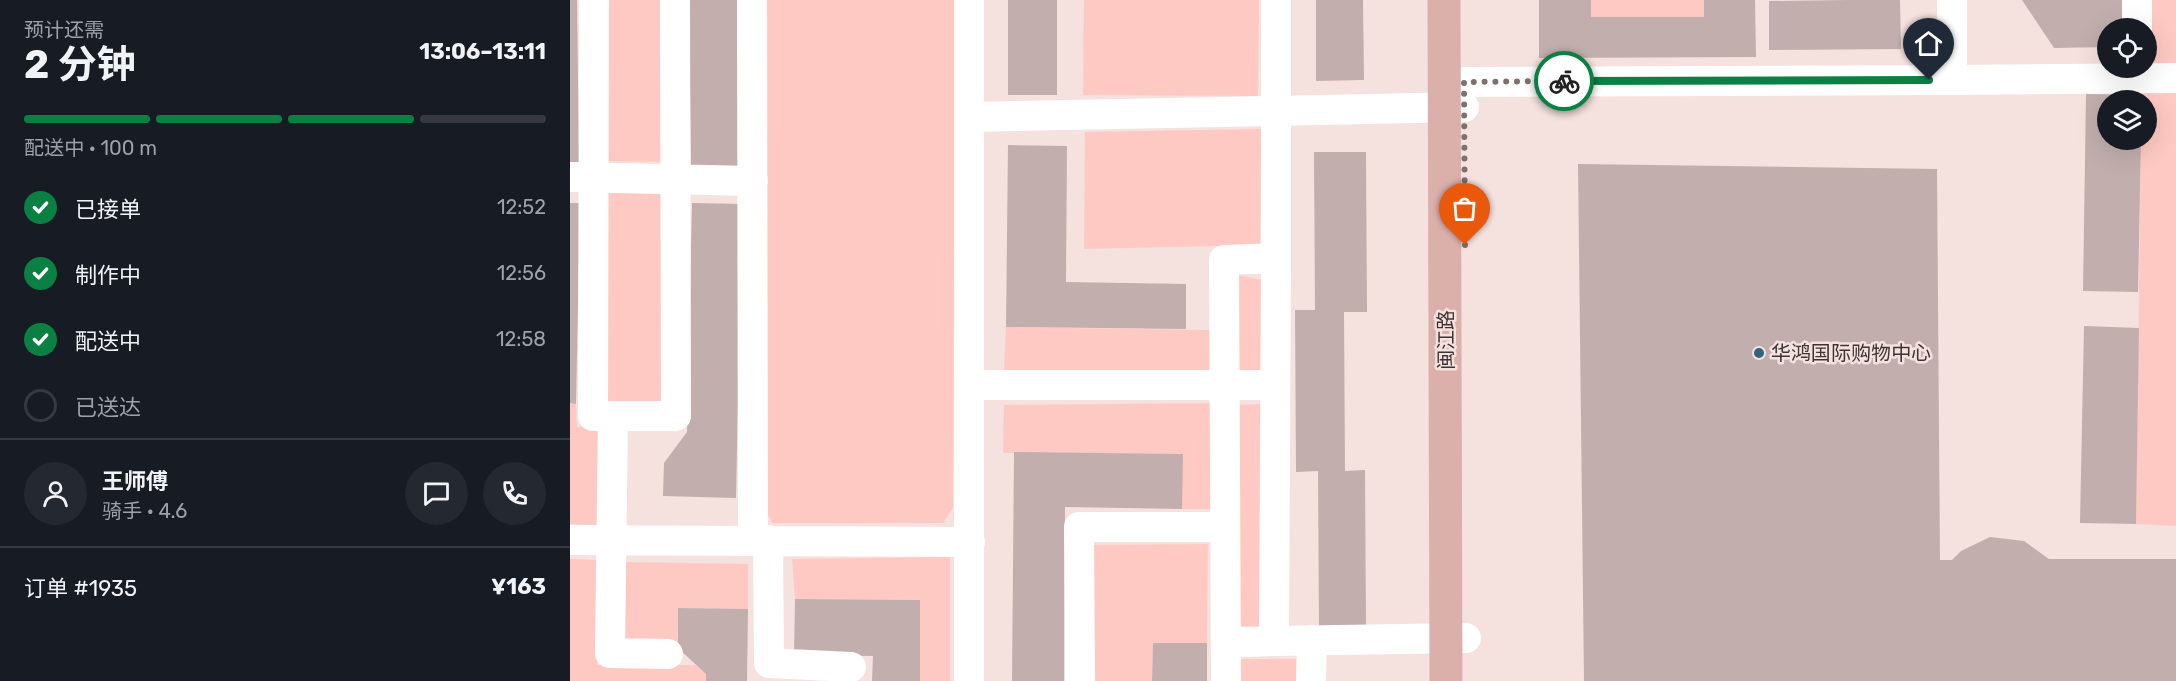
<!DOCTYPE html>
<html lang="zh">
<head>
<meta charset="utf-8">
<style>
	:root { --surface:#171b24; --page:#242831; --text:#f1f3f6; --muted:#9ea1a6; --line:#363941; --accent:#0b8043 }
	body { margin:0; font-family:Rubik,"Noto Sans SC",sans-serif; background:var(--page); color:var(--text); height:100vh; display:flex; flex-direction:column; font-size:22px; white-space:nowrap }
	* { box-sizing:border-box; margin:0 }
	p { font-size:20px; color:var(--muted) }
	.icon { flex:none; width:33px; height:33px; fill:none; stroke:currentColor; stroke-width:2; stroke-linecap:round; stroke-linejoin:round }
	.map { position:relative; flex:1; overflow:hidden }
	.panel { display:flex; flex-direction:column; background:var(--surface); width:570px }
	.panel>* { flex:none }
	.tools { position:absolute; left:1527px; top:18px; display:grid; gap:12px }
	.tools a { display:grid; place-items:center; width:60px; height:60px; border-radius:50%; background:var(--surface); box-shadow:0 6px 24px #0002; font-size:30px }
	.pin { position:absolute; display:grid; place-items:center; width:51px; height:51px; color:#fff; margin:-62px -26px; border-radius:50% 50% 50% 0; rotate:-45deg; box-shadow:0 0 6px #0007 }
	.pin .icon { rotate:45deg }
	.courier { position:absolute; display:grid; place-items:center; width:60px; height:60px; margin:-30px; border:4px solid #0b8043; border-radius:50%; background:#fff; color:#222; box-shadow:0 2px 8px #0007 }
	.overview em { font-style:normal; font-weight:700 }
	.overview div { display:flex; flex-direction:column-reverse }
	.overview { display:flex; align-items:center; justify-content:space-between; height:102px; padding:0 24px }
	h1 { font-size:39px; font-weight:700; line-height:45px }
	.bar { display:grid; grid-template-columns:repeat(4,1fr); gap:9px 6px; align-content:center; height:72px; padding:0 24px }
	.bar i { height:8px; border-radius:4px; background:var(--line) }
	.bar .current { background:var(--accent) }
	.bar p { grid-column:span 4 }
	.line { display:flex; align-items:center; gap:15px; padding:0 24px; border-top:2px solid var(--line) }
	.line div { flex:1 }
	.round { display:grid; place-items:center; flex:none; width:63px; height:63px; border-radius:32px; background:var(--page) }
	ol { padding:0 24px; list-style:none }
	li { display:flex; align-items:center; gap:18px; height:66px }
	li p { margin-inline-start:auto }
	li .icon { padding:6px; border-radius:50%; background:var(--accent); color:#fff; stroke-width:4 }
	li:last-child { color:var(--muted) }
	li i { width:33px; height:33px; border:3px solid var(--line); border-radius:50% }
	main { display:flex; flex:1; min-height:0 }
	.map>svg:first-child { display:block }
	.green { fill:#fec9c2 }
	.building { fill:#c2afad }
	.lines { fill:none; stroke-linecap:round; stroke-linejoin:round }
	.minor { stroke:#fff; stroke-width:30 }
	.major { stroke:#dbafaa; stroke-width:33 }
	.done { stroke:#7d7170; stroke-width:6; stroke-dasharray:0 10.8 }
	.route { stroke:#0b8043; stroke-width:8 }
	.poi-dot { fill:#316380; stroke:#f5e1de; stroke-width:2 }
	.labels { text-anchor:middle; stroke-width:5; stroke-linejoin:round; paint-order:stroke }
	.street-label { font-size:20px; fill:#3d3534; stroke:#f5e1de }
	.poi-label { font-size:20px; fill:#3d3534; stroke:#f5e1de; text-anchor:start }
</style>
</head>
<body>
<main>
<section class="panel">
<div class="overview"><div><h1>2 分钟</h1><p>预计还需</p></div><em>13:06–13:11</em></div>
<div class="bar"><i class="current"></i><i class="current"></i><i class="current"></i><i></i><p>配送中 · 100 m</p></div>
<ol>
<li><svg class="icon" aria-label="check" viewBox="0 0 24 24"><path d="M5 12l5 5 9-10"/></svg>已接单<p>12:52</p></li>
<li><svg class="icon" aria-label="check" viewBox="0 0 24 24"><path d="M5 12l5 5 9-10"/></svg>制作中<p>12:56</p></li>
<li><svg class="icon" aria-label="check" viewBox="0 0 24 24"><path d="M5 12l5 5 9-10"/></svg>配送中<p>12:58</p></li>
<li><i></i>已送达</li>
</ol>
<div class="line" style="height:108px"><a class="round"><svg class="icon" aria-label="person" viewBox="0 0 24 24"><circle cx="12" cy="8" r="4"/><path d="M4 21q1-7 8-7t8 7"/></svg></a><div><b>王师傅</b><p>骑手 · 4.6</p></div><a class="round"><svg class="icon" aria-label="chat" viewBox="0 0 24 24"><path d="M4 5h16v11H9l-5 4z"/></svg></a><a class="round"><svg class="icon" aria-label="phone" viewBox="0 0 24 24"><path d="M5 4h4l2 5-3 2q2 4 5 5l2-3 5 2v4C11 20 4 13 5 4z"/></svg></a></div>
<div class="line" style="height:78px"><div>订单 #1935</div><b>¥163</b></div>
</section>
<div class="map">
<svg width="1606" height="681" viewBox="0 0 1606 681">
	<rect width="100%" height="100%" fill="#f5e1de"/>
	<!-- green -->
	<path class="green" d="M36,0H97L100,162L34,161Z
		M195,0H385L383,508L373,523H202L195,508Z
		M514,0H689L688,96L513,95Z
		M1021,0H1134V17H1021Z
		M1552,0H1606V526L1566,524L1571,140H1576V100H1572L1566,78L1576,68V28Z
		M691,129L690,245L514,249L515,132Z
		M34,191H99V405L32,402Z
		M667,275L693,280L696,371H665Z
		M436,327L640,330L643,371H434Z
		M0,403L6,404L7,427H30L32,525L0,524Z
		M642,403L643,509H612V454L433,453L434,405Z
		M695,404L694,627L667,626V405Z
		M638,544L637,643H583L582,681H521L523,545Z
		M380,557V681H350V600L225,599L222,559Z
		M0,559L28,560L27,665H126L136,674V681H0Z
		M51,562L178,564V609L108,608V648L50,646Z
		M671,659H728V681H671Z"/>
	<!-- building -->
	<path class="building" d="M0,0H7L9,162H0Z
		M119,0H169L171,168H121Z
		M438,0H487V95H438Z
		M746,0H793L794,80L746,81Z
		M969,0H1021V17H1134V0H1185L1186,57L969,58Z
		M1278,0H1330L1331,49L1199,50V1Z
		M1452,0H1552V28H1538V47L1484,48Z
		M1516,94L1572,95V100H1538V140H1571L1568,292L1513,291Z
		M438,145L497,146L496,282L616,284V329L436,327Z
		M744,152H796L797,312H774L775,471L795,470L796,629H749L748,471L726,472L725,310H745Z
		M1008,164L1367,169L1370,560H1382L1391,551L1420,537L1454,541L1479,559H1606V681H1014Z
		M0,203H10L6,404L0,403Z
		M122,203L172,204L166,498L93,496L94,463L117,432Z
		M1514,326L1569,328L1566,524L1510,523Z
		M444,452L613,454L612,509L495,507L494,681H442Z
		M225,599L350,600V681H302L303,656L224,655Z
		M108,608L178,609L177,681H136V674L108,648Z
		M583,643H637V681H582Z"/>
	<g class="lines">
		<!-- minor -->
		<path class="minor" d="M24,0L23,416H106L105,0
			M182,0L183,540
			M399,0V681
			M1567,28V0
			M1382,80L1606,78
			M894,82L1382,80V0
			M399,117L894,107
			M0,177L183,181
			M706,258L704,641L896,638
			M399,385H705
			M43,416L40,653L98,654
			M0,540L400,542
			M198,540L199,663L281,667
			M656,643L704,641
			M510,681L509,527H655
			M656,681L654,260L706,258V0
			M741,681L742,640"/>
		<!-- major -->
		<path class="major" d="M874,0L876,681"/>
	</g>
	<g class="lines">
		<!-- done -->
		<path class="done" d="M895,245L894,82L994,81"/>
		<!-- route -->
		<path class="route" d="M994,81L1359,80"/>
	</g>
	<!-- markers -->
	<circle class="poi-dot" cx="1189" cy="353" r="6"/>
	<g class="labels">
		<!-- street labels -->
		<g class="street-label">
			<text transform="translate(876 340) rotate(-90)" y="7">闽江路</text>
		</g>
		<!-- poi labels -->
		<g class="poi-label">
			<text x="1201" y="360">华鸿国际购物中心</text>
		</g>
	</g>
</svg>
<div class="tools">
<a><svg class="icon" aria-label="locate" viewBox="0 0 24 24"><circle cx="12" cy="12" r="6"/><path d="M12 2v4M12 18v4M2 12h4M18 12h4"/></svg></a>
<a><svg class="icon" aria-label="layers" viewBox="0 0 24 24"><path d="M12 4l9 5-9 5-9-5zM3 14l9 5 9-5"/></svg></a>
</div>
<div class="pin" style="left:895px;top:245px;background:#ea580c"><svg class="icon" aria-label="bag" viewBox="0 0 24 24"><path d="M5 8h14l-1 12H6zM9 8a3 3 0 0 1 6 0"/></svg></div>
<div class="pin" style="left:1359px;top:80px;background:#1f2937"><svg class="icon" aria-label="home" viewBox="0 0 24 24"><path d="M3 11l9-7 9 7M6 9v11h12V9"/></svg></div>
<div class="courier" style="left:994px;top:81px"><svg class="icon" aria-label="bike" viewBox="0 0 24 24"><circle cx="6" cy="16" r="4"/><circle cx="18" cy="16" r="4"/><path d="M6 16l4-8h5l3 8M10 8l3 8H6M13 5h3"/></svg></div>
</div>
</main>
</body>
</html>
